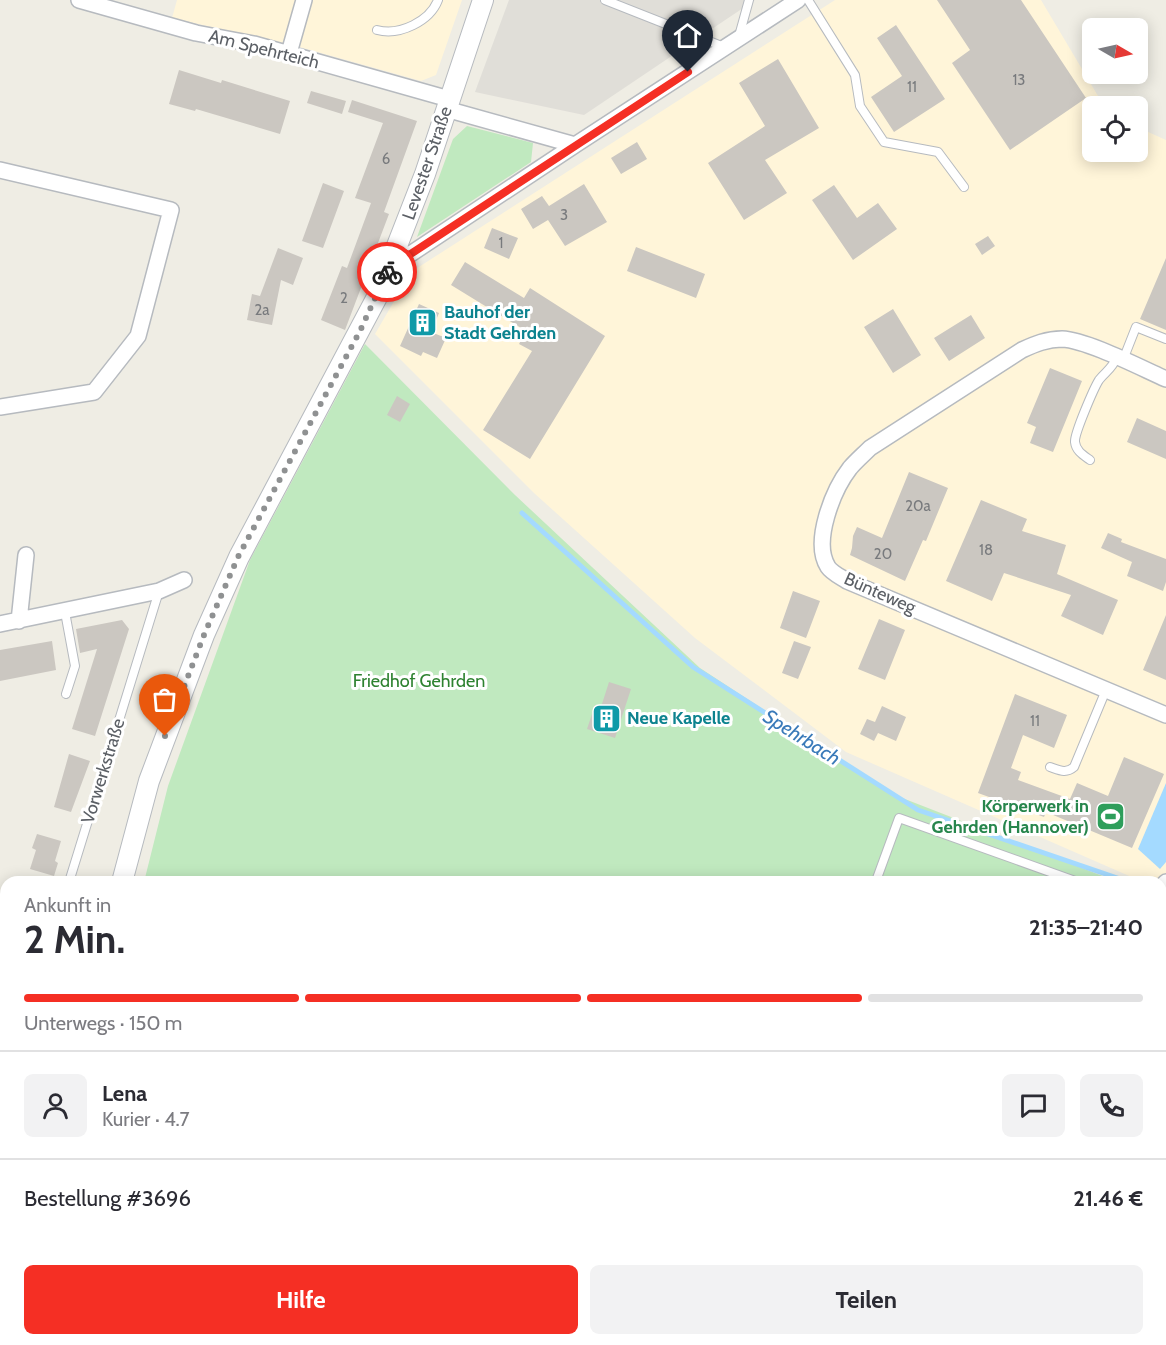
<!DOCTYPE html>
<html lang="de">
<head>
<meta charset="utf-8">
<style>
	:root { --surface:#fff; --page:#f2f2f3; --text:#2b2b33; --muted:#7c7c81; --line:#e1e1e2; --accent:#f52f24 }
	body { margin:0; font-family:Cabin,sans-serif; background:var(--page); color:var(--text); height:100vh; display:flex; flex-direction:column; font-size:22px; white-space:nowrap }
	* { box-sizing:border-box; margin:0 }
	p { font-size:20px; color:var(--muted) }
	.icon { flex:none; width:33px; height:33px; fill:none; stroke:currentColor; stroke-width:2; stroke-linecap:round; stroke-linejoin:round }
	.map { position:relative; flex:1; overflow:hidden }
	.panel { position:absolute; left:0px; top:876px; width:1167px; height:470px; display:flex; flex-direction:column; background:var(--surface); border-radius:18px 18px 0 0; box-shadow:0 3px 15px #0003 }
	.panel>* { flex:none }
	.needle { width:39px; rotate:99deg }
	.controls { position:absolute; left:1082px; top:18px; display:grid; gap:12px }
	.controls a { display:grid; place-items:center; width:66px; height:66px; border-radius:9px; background:var(--surface); box-shadow:0 3px 15px #0003; font-size:30px }
	.pin { position:absolute; display:grid; place-items:center; width:51px; height:51px; color:#fff; margin:-62px -26px; border-radius:50% 50% 50% 0; rotate:-45deg; box-shadow:0 0 6px #0007 }
	.pin .icon { rotate:45deg }
	.courier { position:absolute; display:grid; place-items:center; width:60px; height:60px; margin:-30px; border:4px solid #f52f24; border-radius:50%; background:#fff; color:#222; box-shadow:0 2px 8px #0007 }
	.overview em { font-style:normal; font-weight:800 }
	.overview div { display:flex; flex-direction:column-reverse }
	.overview { display:flex; align-items:center; justify-content:space-between; height:102px; padding:0 24px }
	h1 { font-size:39px; font-weight:800; line-height:45px }
	.bar { display:grid; grid-template-columns:repeat(4,1fr); gap:9px 6px; align-content:center; height:72px; padding:0 24px }
	.bar i { height:8px; border-radius:4px; background:var(--line) }
	.bar .current { background:var(--accent) }
	.bar p { grid-column:span 4 }
	.line { display:flex; align-items:center; gap:15px; padding:0 24px; border-top:2px solid var(--line) }
	.line div { flex:1 }
	.round { display:grid; place-items:center; flex:none; width:63px; height:63px; border-radius:9px; background:var(--page) }
	.action { display:flex; gap:12px; margin-top:auto; padding:12px 24px }
	.action a { flex:1; height:69px; border-radius:9px; background:var(--accent); color:#fff; font-size:24px; font-weight:800; line-height:69px; text-align:center }
	.action a+a { background:var(--page); color:var(--text) }
	.map>svg:first-child { display:block }
	.commercial { fill:#fff5d9 }
	.industrial { fill:#e0ded8 }
	.green { fill:#c0e9bf }
	.water { fill:#a4daff }
	.lines { fill:none; stroke-linecap:round; stroke-linejoin:round }
	.stream { stroke:#a4daff; stroke-width:5 }
	.building { fill:#cbc7c1 }
	.service-casing { stroke:#b6babf; stroke-width:10 }
	.minor-casing { stroke:#b6babf; stroke-width:18 }
	.tertiary-casing { stroke:#b6babf; stroke-width:22 }
	.service { stroke:#fff; stroke-width:8 }
	.minor { stroke:#fff; stroke-width:15 }
	.tertiary { stroke:#fff; stroke-width:20 }
	.done { stroke:#8f9192; stroke-width:6; stroke-dasharray:0 10.8 }
	.route { stroke:#f52f24; stroke-width:8 }
	.labels { text-anchor:middle; stroke-width:6; stroke-linejoin:round; paint-order:stroke }
	.number-label { font-size:15px; fill:#787a7d }
	.street-label { font-size:18px; fill:#5c6066; stroke:#fff }
	.culture-label { font-size:18px; font-weight:bold; fill:#0d838f; stroke:#fff; text-anchor:start }
	.park-label { font-size:18px; fill:#2e8230; stroke:#fff }
	.leisure-label { font-size:18px; font-weight:bold; fill:#27864d; stroke:#fff; text-anchor:end }
	.water-label { font-size:20px; font-style:italic; fill:#3a7ab9; stroke:#fff }
</style>
</head>
<body>
<div class="map">
<svg width="1166" height="1345" viewBox="0 0 1166 1345">
	<rect width="100%" height="100%" fill="#efede4"/>
	<!-- commercial -->
	<path class="commercial" d="M177,0H462L436,75L421,81L296,46L172,18Z
		M835,0H1041L1104,106H1092V152H1137V127L1166,140V874L1158,882H1143L846,752L695,638L534,493L375,334L411,272Z"/>
	<!-- industrial -->
	<path class="industrial" d="M509,0H755L584,115L475,92Z"/>
	<!-- green -->
	<path class="green" d="M467,126L533,143L531,162L417,237L453,139Z
		M365,344L515,495L700,668L892,794L1118,882H144L168,786L250,560Z"/>
	<!-- water -->
	<path class="water" d="M1166,783V862L1160,869L1138,849Z"/>
	<g class="lines">
		<!-- stream -->
		<path class="stream" d="M522,513L693,667L918,810L1129,882"/>
	</g>
	<!-- building -->
	<path class="building" d="M937,0H1021L1086,98L1010,150L952,63L970,50Z
		M896,25L945,99L894,132L871,97L902,76L877,38Z
		M778,59L819,128L765,160L787,193L744,220L708,163L765,126L739,83Z
		M179,70L221,83L222,80L290,101L280,134L196,109L195,111L169,104Z
		M311,91L346,101L342,114L307,103Z
		M352,100L417,121L384,212L389,214L345,330L321,320L342,266L347,268L371,203L355,198L383,123L348,112Z
		M637,142L647,159L621,174L611,158Z
		M323,183L344,191L323,248L302,241Z
		M584,184L607,222L565,246L548,220L533,229L521,209L542,196L549,206Z
		M834,185L857,218L878,203L897,229L853,260L812,200Z
		M492,228L518,238L509,259L484,248Z
		M988,236L995,246L982,255L975,244Z
		M636,247L705,274L696,298L627,271Z
		M278,248L303,258L293,285L281,280L272,325L247,320L252,294L260,296Z
		M1166,258V330L1140,319Z
		M465,262L524,298L530,288L605,336L530,459L483,430L532,351L519,344L526,331L451,285Z
		M419,304L439,313L431,332L446,338L437,358L423,352L421,356L400,346Z
		M893,309L921,355L893,373L864,327Z
		M971,315L985,338L949,361L934,338Z
		M1050,368L1082,381L1053,452L1030,443L1036,427L1027,423Z
		M397,396L410,404L400,422L387,415Z
		M1137,418L1166,431V459L1127,442Z
		M909,472L948,488L926,541L923,540L905,581L850,555L852,548L853,536L857,527L882,538Z
		M981,500L1027,519L1022,531L1066,545L1057,574L1118,600L1103,635L1061,616L1071,595L1004,573L992,601L946,581Z
		M1108,533L1122,539L1121,542L1166,559V582L1163,591L1127,576L1132,562L1101,548Z
		M793,591L820,601L806,638L780,628Z
		M1166,615V680L1143,670Z
		M879,619L905,630L885,680L858,669Z
		M122,620L129,629L95,736L72,729L97,649L80,653L76,629Z
		M52,641L56,670L0,681V650Z
		M794,641L811,647L798,679L782,673Z
		M609,682L631,689L615,738L587,729L595,705L601,707Z
		M1015,694L1067,715L1054,748L1023,735L1011,768L1021,772L1018,780L1070,799L1077,783L1108,796L1124,757L1164,774L1132,848L1046,812L1044,817L978,793Z
		M882,706L906,717L896,741L878,733L874,741L860,734L867,719L875,722Z
		M69,754L90,761L71,812L54,807Z
		M37,834L61,841L55,861L58,863L54,876L30,869L36,850L32,848Z"/>
	<g class="lines">
		<defs>
			<path id="service" d="M605,0L724,47
				M808,0L855,75L860,106L884,142L938,152L964,187
				M377,30C400,36 430,21 438,0
				M739,36L749,0
				M1123,360L1136,327L1166,339
				M1090,460C1083,455 1076,451 1075,442C1074,434 1094,388 1099,380C1105,372 1113,368 1116,358
				M65,612L75,666L66,694
				M1050,767C1059,770 1066,774 1074,767L1106,690
				M876,881L899,818L1078,882
				M69,882L159,591
				M0,1276L6,1272"/>
			<path id="minor" d="M79,0L196,33L254,44L449,99
				M289,53L304,0
				M446,109L575,145L798,0
				M0,170L171,210L138,336L94,392L0,407
				M396,250L409,255L575,145
				M1166,379C1141,368 1087,340 1062,339C1047,339 1035,344 1022,350L870,448C863,455 856,461 850,468C833,490 812,542 828,567C832,573 841,577 847,581L1166,715
				M19,621L26,555
				M0,624L159,591L184,580
				M1161,887L1166,882
				M0,1061L6,1064"/>
			<path id="tertiary" d="M122,882L149,781L204,635L239,557L377,297L425,174L483,0
				M897,1340L914,1345
				M45,1345L46,1340"/>
		</defs>
		<!-- service casing -->
		<use href="#service" class="service-casing"/>
		<!-- minor casing -->
		<use href="#minor" class="minor-casing"/>
		<!-- tertiary casing -->
		<use href="#tertiary" class="tertiary-casing"/>
		<!-- service -->
		<use href="#service" class="service"/>
		<!-- minor -->
		<use href="#minor" class="minor"/>
		<!-- tertiary -->
		<use href="#tertiary" class="tertiary"/>
	</g>
	<g class="lines">
		<!-- done -->
		<path class="done" d="M165,736L204,635L238,557L360,331L387,272"/>
		<!-- route -->
		<path class="route" d="M387,272L396,250L409,255L688,72"/>
	</g>
	<!-- icons -->
	<defs>
		<symbol id="building-square" viewBox="-11 -11 22 22"><rect x="-9" y="-9" width="18" height="18" rx="4" fill="#0f9aa8" stroke="#fff"/><path d="M-4-6H4V6H1V3H-1V6H-4ZM-2.5-4.3h1.7v1.8h-1.7ZM.8-4.3h1.7v1.8H.8ZM-2.5-1h1.7V.8h-1.7ZM.8-1h1.7V.8H.8Z" fill="#fff"/></symbol>
		<symbol id="stadium-square" viewBox="-11 -11 22 22"><rect x="-9" y="-9" width="18" height="18" rx="4" fill="#2e9e5b" stroke="#fff"/><path d="M0-5a6.5 5 0 1 0 0 10a6.5 5 0 1 0 0-10ZM-3.5-1.8h7v3.6h-7Z" fill="#fff"/></symbol>
	</defs>
	<g fill-rule="evenodd">
		<use href="#building-square" x="406" y="306" width="33" height="33"/>
		<use href="#building-square" x="590" y="702" width="33" height="33"/>
		<use href="#stadium-square" x="1094" y="800" width="33" height="33"/>
	</g>
	<g class="labels">
		<!-- number labels -->
		<g class="number-label">
			<text x="1019" y="85">13</text>
			<text x="912" y="92">11</text>
			<text x="386" y="164">6</text>
			<text x="564" y="220">3</text>
			<text x="501" y="248">1</text>
			<text x="344" y="303">2</text>
			<text x="262" y="315">2a</text>
			<text x="918" y="511">20a</text>
			<text x="986" y="555">18</text>
			<text x="883" y="559">20</text>
			<text x="1035" y="726">11</text>
		</g>
		<!-- street labels -->
		<g class="street-label">
			<text transform="translate(264 49) rotate(14)" y="6">Am Spehrteich</text>
			<text transform="translate(427 163) rotate(-71)" y="6">Levester Straße</text>
			<text transform="translate(880 593) rotate(24)" y="6">Bünteweg</text>
			<text transform="translate(103 771) rotate(-73)" y="6">Vorwerkstraße</text>
		</g>
		<!-- culture labels -->
		<g class="culture-label">
			<text x="444" y="318">Bauhof der<tspan x="444" dy="21">Stadt Gehrden</tspan></text>
			<text x="627" y="724">Neue Kapelle</text>
		</g>
		<!-- park labels -->
		<g class="park-label">
			<text x="419" y="687">Friedhof Gehrden</text>
		</g>
		<!-- leisure labels -->
		<g class="leisure-label">
			<text x="1089" y="812">Körperwerk in<tspan x="1089" dy="21">Gehrden (Hannover)</tspan></text>
		</g>
		<!-- water labels -->
		<g class="water-label">
			<text transform="translate(802 737) rotate(32)" y="7">Spehrbach</text>
		</g>
	</g>
</svg>
<div class="controls">
<a><svg class="needle" viewBox="-14 -14 28 28"><path d="M0-13l5 13h-10z" fill="#e53935"/><path d="M0 13l5-13h-10z" fill="#7c7c81"/></svg></a>
<a><svg class="icon" aria-label="locate" viewBox="0 0 24 24"><circle cx="12" cy="12" r="6"/><path d="M12 2v4M12 18v4M2 12h4M18 12h4"/></svg></a>
</div>
<div class="pin" style="left:165px;top:736px;background:#ea580c"><svg class="icon" aria-label="bag" viewBox="0 0 24 24"><path d="M5 8h14l-1 12H6zM9 8a3 3 0 0 1 6 0"/></svg></div>
<div class="pin" style="left:688px;top:72px;background:#1f2937"><svg class="icon" aria-label="home" viewBox="0 0 24 24"><path d="M3 11l9-7 9 7M6 9v11h12V9"/></svg></div>
<div class="courier" style="left:387px;top:272px"><svg class="icon" aria-label="bike" viewBox="0 0 24 24"><circle cx="6" cy="16" r="4"/><circle cx="18" cy="16" r="4"/><path d="M6 16l4-8h5l3 8M10 8l3 8H6M13 5h3"/></svg></div>
<section class="panel">
<div class="overview"><div><h1>2 Min.</h1><p>Ankunft in</p></div><em>21:35–21:40</em></div>
<div class="bar"><i class="current"></i><i class="current"></i><i class="current"></i><i></i><p>Unterwegs · 150 m</p></div>
<div class="line" style="height:108px"><a class="round"><svg class="icon" aria-label="person" viewBox="0 0 24 24"><circle cx="12" cy="8" r="4"/><path d="M4 21q1-7 8-7t8 7"/></svg></a><div><b>Lena</b><p>Kurier · 4.7</p></div><a class="round"><svg class="icon" aria-label="chat" viewBox="0 0 24 24"><path d="M4 5h16v11H9l-5 4z"/></svg></a><a class="round"><svg class="icon" aria-label="phone" viewBox="0 0 24 24"><path d="M5 4h4l2 5-3 2q2 4 5 5l2-3 5 2v4C11 20 4 13 5 4z"/></svg></a></div>
<div class="line" style="height:78px"><div>Bestellung #3696</div><b>21.46 €</b></div>
<div class="action"><a>Hilfe</a><a>Teilen</a></div>
</section>
</div>
</body>
</html>
